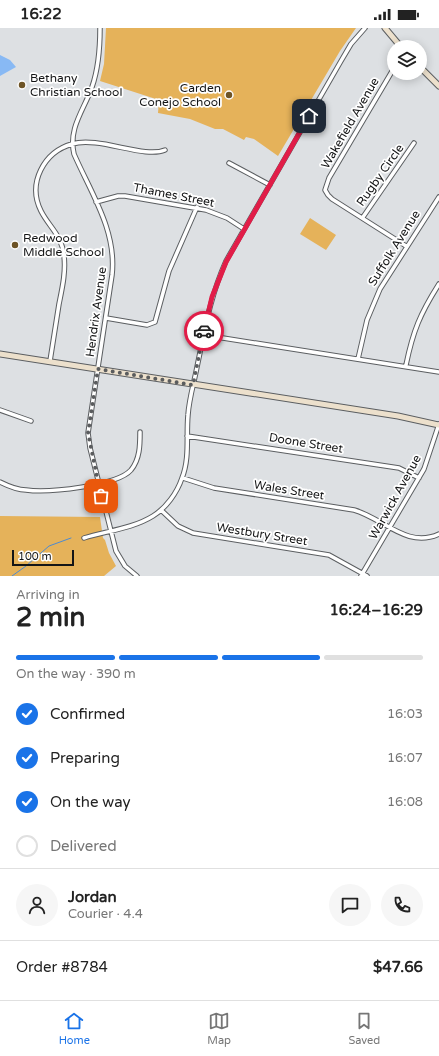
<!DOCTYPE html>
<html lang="en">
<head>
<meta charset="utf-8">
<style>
	:root { --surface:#fff; --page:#f6f6f6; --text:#222; --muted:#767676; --line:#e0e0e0; --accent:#1a73e8 }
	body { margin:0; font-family:"Varela Round",sans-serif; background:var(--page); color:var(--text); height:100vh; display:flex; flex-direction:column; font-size:15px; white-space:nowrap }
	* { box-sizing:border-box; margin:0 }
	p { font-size:13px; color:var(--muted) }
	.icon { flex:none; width:22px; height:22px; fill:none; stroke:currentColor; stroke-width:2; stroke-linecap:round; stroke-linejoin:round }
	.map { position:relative; height:548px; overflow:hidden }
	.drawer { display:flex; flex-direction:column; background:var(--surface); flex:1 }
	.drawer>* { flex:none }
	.fabs { position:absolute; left:387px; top:12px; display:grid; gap:8px }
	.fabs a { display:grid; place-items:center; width:40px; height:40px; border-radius:50%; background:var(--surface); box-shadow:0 2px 10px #0003; font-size:20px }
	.scale { position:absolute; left:12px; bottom:10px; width:62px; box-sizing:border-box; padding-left:4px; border:2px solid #141516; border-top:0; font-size:11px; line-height:14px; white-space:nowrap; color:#141516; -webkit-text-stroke:3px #fff; paint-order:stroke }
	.pin { position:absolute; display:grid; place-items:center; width:34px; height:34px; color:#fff; margin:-17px; border-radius:8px; box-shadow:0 2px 6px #0006 }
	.courier { position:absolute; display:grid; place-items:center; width:40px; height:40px; margin:-20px; border:3px solid #e11d48; border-radius:50%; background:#fff; color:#222; box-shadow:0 1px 5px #0007 }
	.headline em { font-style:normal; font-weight:700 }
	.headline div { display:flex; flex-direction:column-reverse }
	.headline { display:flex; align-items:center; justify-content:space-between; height:68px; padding:0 16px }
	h1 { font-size:26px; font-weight:700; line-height:30px }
	.bar { display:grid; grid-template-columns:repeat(4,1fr); gap:6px 4px; align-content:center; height:48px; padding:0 16px }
	.bar i { height:5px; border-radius:3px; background:var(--line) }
	.bar .current { background:var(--accent) }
	.bar p { grid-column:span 4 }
	.line { display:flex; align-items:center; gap:10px; padding:0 16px; border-top:1px solid var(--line) }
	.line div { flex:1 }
	.round { display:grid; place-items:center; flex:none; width:42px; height:42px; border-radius:21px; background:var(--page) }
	ol { padding:0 16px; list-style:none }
	li { display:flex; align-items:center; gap:12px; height:44px }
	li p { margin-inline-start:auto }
	li .icon { padding:4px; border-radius:50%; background:var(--accent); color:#fff; stroke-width:4 }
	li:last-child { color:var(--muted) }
	li i { width:22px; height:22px; border:2px solid var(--line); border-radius:50% }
	.status { display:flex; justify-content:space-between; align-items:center; height:28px; padding:0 20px; background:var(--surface); direction:ltr }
	.status svg { height:11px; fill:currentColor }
	.dock { display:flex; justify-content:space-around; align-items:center; height:56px; border-top:1px solid var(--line); background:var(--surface); font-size:11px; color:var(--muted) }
	.dock a { display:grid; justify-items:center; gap:2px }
	.dock .current { color:var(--accent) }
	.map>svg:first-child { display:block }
	.green { fill:#e5b25a }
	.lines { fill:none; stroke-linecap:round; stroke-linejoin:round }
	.stream { stroke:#4d8ad1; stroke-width:1 }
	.building { fill:#88b9f4 }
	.street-casing { stroke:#5b5e61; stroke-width:5.5 }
	.secondary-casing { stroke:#5b5e61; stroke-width:7 }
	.street { stroke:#fff; stroke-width:3.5 }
	.secondary { stroke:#ece0cc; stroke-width:5 }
	.done { stroke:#5a5c5e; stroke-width:4; stroke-dasharray:0 7.2 }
	.route { stroke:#e11d48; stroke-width:5 }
	.poi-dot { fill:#6e5426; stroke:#fff; stroke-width:1.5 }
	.labels { text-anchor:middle; stroke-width:3.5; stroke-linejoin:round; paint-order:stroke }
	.poi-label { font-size:12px; fill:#141516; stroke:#fff; text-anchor:start }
	.street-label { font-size:12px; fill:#141516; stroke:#fff }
</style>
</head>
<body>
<div class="status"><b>16:22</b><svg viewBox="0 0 49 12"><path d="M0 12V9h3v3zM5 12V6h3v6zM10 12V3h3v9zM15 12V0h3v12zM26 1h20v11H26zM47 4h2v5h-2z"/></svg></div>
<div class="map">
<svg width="439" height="548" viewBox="0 0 439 548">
	<rect width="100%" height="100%" fill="#dde0e3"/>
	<!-- green -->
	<path class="green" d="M106,0H356L340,23L278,128L254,111L246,109L244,112L223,101H215L190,91L158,85L159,72L100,53L104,36Z
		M310,190L336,207L326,222L300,206Z
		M0,488L100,489L103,510L105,512L109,525L116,538L104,548H0Z"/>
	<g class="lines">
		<!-- stream -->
		<path class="stream" d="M12,548L26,538L49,518L71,510"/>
	</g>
	<!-- building -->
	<path class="building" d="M0,27L10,32L16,39L0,48Z"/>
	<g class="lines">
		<defs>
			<path id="street" d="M100,0C100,20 99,39 92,59C84,82 68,100 74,126C91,165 117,203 112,247L88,405L90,420L116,523L125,538L137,548
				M394,40L329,150L325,162L328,167L332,171L406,218
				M229,135L270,157
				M96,174L118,168H125L206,182L227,190L244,201
				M363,189L414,115
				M106,290L147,297L155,294L169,243L197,179
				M204,307L439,344
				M358,331L367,292L380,261L439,169
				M50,333C53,314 56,295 59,276C62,261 66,244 64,228C62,207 49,199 41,183C27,155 44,124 72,116C99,108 144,131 165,122
				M406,337C413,303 420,286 439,256
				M0,382L31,393
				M187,408L399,440L419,450
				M183,450L214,460L354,482C383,490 407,521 439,506
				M0,454C8,458 17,462 26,462C48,465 117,458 131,442C140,431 140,417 140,404
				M161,482L178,498L193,505L329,527L367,548
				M84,510C106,503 132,501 153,488C166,480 177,465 182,450C190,430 186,408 188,387C189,371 194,355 197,339C205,301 210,269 226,233L341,33L351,16L365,0
				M361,548L424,441L439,396"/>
			<path id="secondary" d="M385,0L401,19
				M420,39L439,58
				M0,326L398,388L439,397"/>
		</defs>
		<!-- street casing -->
		<use href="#street" class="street-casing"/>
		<!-- secondary casing -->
		<use href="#secondary" class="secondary-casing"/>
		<!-- street -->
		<use href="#street" class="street"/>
		<!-- secondary -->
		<use href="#secondary" class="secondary"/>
	</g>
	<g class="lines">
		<!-- done -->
		<path class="done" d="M101,468L88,405L98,341L193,357L204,303"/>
		<!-- route -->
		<path class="route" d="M204,303L212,269L226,234L309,88"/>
	</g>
	<!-- markers -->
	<g class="poi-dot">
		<circle cx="22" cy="57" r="4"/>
		<circle cx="229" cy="67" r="4"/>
		<circle cx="15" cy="217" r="4"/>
	</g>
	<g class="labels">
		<!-- poi labels -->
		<g class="poi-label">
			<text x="30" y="54">Bethany<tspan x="30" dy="14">Christian School</tspan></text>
			<text x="221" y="64" text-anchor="end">Carden<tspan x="221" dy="14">Conejo School</tspan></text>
			<text x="23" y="214">Redwood<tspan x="23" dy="14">Middle School</tspan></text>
		</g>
		<!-- street labels -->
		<g class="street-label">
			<text transform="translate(350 95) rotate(-60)" y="4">Wakefield Avenue</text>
			<text transform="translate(380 147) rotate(-55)" y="4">Rugby Circle</text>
			<text transform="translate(174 167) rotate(11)" y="4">Thames Street</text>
			<text transform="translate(394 220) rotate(-58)" y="4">Suffolk Avenue</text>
			<text transform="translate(96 284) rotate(-82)" y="4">Hendrix Avenue</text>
			<text transform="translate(306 415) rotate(9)" y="4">Doone Street</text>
			<text transform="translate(289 462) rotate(9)" y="4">Wales Street</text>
			<text transform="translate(395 469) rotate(-61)" y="4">Warwick Avenue</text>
			<text transform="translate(262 506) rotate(9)" y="4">Westbury Street</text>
		</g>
	</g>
</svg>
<div class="fabs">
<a><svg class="icon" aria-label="layers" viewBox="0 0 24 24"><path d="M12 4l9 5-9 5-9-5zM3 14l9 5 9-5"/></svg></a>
</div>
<div class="scale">100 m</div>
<div class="pin" style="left:101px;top:468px;background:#ea580c"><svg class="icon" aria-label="bag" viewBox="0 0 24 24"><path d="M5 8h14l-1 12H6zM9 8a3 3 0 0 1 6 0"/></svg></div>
<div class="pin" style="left:309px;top:88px;background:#1f2937"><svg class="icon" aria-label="home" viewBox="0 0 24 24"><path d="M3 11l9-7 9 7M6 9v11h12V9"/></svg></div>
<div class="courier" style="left:204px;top:303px"><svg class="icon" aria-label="car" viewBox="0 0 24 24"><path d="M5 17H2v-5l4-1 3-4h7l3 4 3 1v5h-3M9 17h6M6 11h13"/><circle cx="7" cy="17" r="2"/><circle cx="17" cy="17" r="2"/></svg></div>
</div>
<section class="drawer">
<div class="headline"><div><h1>2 min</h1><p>Arriving in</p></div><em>16:24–16:29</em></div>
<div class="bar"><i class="current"></i><i class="current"></i><i class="current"></i><i></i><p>On the way · 390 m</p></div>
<ol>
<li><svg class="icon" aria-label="check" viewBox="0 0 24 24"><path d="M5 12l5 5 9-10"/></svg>Confirmed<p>16:03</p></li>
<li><svg class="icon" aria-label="check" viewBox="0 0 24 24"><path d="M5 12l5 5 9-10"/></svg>Preparing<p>16:07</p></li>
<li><svg class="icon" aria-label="check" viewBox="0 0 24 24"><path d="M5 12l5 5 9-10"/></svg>On the way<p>16:08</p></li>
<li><i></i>Delivered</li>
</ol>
<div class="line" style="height:72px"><a class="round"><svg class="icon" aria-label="person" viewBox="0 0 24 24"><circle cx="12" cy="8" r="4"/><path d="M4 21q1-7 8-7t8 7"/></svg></a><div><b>Jordan</b><p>Courier · 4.4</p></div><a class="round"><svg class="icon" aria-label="chat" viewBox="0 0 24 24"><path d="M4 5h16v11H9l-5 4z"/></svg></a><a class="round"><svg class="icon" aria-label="phone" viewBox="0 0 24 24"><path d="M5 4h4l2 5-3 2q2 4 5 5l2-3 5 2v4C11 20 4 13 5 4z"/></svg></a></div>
<div class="line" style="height:52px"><div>Order #8784</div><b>$47.66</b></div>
</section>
<nav class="dock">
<a class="current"><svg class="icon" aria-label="home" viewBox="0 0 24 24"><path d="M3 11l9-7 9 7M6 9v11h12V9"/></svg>Home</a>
<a><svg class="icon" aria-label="map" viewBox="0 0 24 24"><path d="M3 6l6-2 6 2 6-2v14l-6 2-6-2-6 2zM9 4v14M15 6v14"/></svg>Map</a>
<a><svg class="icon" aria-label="saved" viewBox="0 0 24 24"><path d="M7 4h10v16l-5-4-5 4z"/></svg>Saved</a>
</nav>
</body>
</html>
